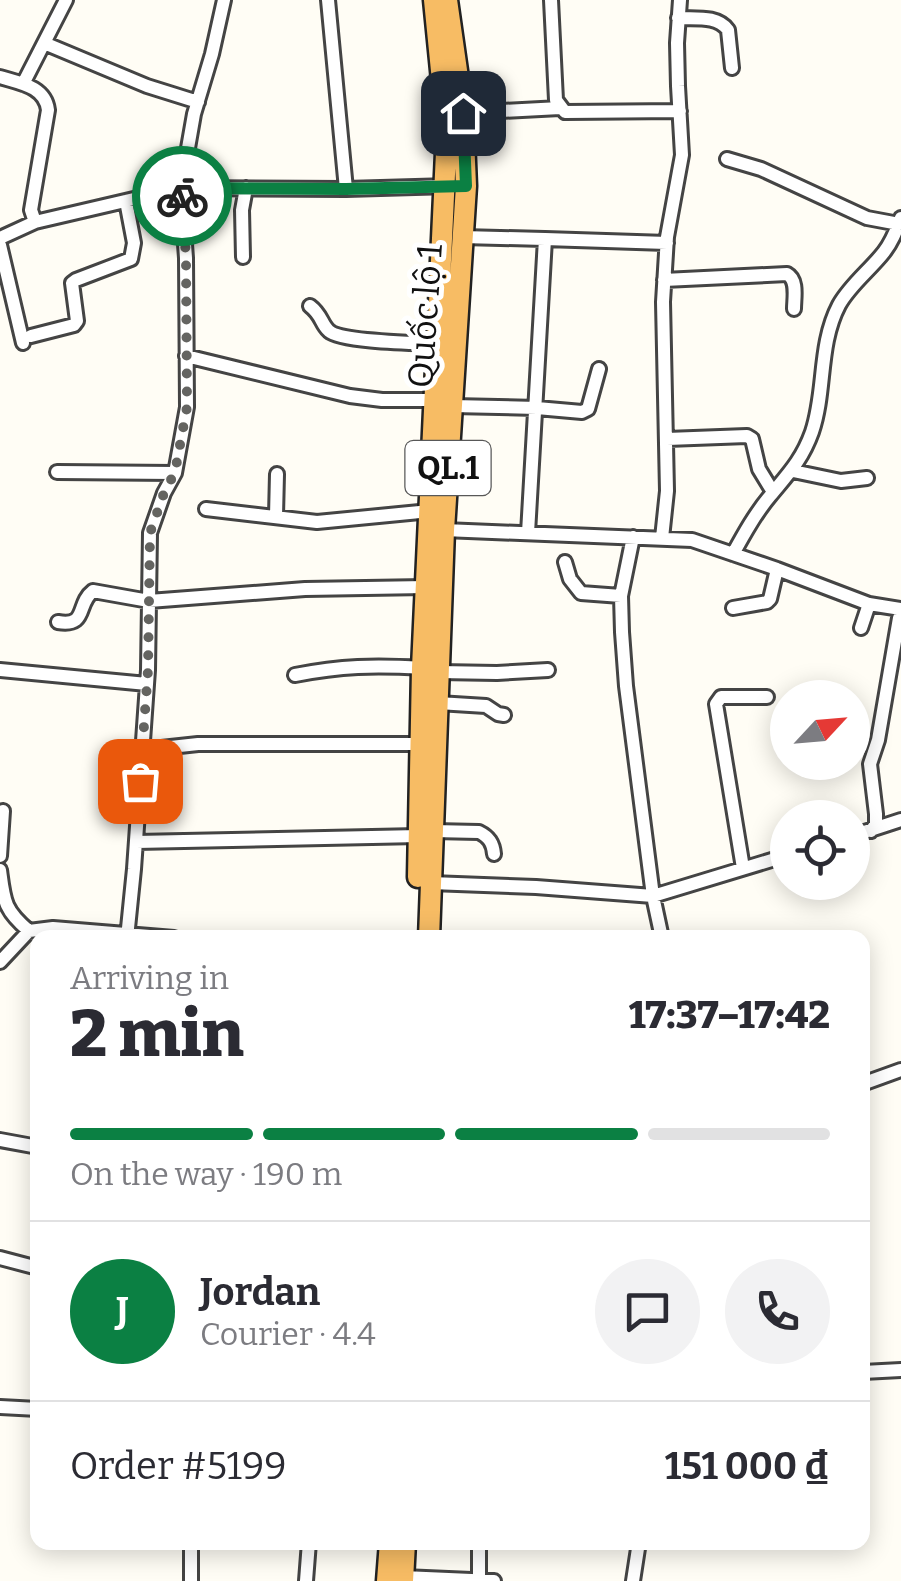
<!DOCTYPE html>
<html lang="en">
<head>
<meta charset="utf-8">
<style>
	:root { --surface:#fff; --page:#f2f2f3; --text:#2b2b33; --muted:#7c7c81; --line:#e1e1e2; --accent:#0b8043 }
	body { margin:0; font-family:Bitter,serif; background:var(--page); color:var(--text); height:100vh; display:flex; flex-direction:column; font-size:38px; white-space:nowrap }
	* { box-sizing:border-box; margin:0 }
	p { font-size:32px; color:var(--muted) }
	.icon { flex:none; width:55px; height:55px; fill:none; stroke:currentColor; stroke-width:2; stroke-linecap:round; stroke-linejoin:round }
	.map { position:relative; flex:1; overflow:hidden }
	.panel { position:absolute; left:30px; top:930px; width:840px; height:620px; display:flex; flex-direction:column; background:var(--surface); border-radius:20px; box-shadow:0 5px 25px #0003 }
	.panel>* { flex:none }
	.needle { width:65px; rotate:64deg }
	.fabs { position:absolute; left:770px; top:680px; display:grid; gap:20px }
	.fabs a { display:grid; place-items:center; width:100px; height:100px; border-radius:50%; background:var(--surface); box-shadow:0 5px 25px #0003; font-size:50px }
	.pin { position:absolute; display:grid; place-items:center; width:85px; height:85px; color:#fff; margin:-42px; border-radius:20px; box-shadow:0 5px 15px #0006 }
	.courier { position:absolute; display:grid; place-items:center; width:100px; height:100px; margin:-50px; border:8px solid #0b8043; border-radius:50%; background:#fff; color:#222; box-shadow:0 2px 12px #0007 }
	.summary em { font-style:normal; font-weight:800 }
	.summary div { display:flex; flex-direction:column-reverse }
	.summary { display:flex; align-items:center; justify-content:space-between; height:170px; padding:0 40px }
	h1 { font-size:65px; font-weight:800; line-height:75px }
	.bar { display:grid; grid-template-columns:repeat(4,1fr); gap:15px 10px; align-content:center; height:120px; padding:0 40px }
	.bar i { height:12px; border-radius:8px; background:var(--line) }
	.bar .on { background:var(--accent) }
	.bar p { grid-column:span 4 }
	.line { display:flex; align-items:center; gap:25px; padding:0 40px; border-top:2px solid var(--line) }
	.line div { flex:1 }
	.round { display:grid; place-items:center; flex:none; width:105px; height:105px; border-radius:52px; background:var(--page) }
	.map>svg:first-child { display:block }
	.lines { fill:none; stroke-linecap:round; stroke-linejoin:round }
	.minor-casing { stroke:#444; stroke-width:18 }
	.trunk-casing { stroke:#222; stroke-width:25 }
	.minor { stroke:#fff; stroke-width:12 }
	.trunk { stroke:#f7bc64; stroke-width:20 }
	.done { stroke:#646461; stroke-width:10; stroke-dasharray:0 18 }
	.route { stroke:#0b8043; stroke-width:12 }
	.labels { text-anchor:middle; stroke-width:10; stroke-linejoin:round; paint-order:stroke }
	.shield { fill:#fff; stroke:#585858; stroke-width:2.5 }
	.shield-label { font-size:32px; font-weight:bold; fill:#111 }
	.street-label { font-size:35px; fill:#111; stroke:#fff }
</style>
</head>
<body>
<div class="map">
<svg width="901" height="1581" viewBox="0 0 901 1581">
	<rect width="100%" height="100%" fill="#fffdf5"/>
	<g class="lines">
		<defs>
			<path id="minor" d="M328,0L346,189
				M551,0L556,100L565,112L680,111
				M678,18C696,19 717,15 728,30L732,68
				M44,43L147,86L198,102
				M0,77C19,83 45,86 48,110L31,210L35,222
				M23,84L66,0
				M463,113L560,108
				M727,159L761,169L867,218L899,224
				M462,237L545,239L528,533
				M0,238L35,222L181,188L346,189L450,186
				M545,239L667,243
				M0,245L23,343
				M243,257L242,210L246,188
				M664,280L787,274C798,280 794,298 794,309
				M310,306C322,315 321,324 329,331C341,342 418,343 438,344
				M31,336L74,325L77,321L72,283L76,280L131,259L134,243L126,201
				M186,356L350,396L382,400H436
				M452,406L537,408L582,412L588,409L599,369
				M667,439L747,436L752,439L759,469L773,492
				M793,471L841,481L867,478
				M57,472L175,473
				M206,509L317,522L430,511
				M276,516L277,474
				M444,530L692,540L777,569L869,604L901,609
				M633,537L621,596L622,632L626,686L653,896L662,938
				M662,538L667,491L663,302L667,237L682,155L678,86L677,43L680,0
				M733,554C744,534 755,514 770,496C788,474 802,460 812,432C826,391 818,345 839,305C850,285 870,270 884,252C892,242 896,231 901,218
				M565,562L570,579L581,593L621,596
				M733,608L767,602L770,599L777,569
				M58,622C88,627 76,604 93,591L149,601L305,589L426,587
				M861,628L869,604
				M0,670L147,684
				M439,672L497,673L548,670
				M295,675C341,666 374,665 422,668
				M438,703L486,706L498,714L504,715
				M143,750L198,744H420
				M433,831L479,832C489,837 493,843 494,854
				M871,831L876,824V814L870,764L878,740L899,618
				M852,836L901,820
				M136,842L419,836
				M0,856L3,811
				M743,868L716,704L721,697H767
				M0,870C4,901 4,910 29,931
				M431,883L536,887L653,896L788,855
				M127,938L134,869L148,670L150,533L164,493L175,473L187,407L186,258L181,188L194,114L212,54L224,0
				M0,962L29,931L53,928L174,938
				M862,1084L901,1070
				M0,1140L38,1147
				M0,1258L38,1268
				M863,1372L901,1370
				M0,1407L38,1409
				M191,1542V1581
				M479,1542V1581
				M403,1577L494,1581
				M306,1581L309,1542
				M633,1581L639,1542"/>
			<path id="trunk" d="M418,877L422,668L447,131L434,0
				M429,938L444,530L466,186L463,113L447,0
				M387,1581L390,1542
				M403,1581L405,1542"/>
		</defs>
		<!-- minor casing -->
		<use href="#minor" class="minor-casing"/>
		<!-- trunk casing -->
		<use href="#trunk" class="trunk-casing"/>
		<!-- minor -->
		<use href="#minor" class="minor"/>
		<!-- trunk -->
		<use href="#trunk" class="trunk"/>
	</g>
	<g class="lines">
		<!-- done -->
		<path class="done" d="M140,781L148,670L150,533L164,493L175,472L187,407L186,258L182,196"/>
		<!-- route -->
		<path class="route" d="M182,196L181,188L346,189L466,186L463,113"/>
	</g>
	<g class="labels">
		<!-- shield labels -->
		<rect class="shield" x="405.5" y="441" width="85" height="54" rx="8"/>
		<g class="shield-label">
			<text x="448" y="479">QL.1</text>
		</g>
		<!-- street labels -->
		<g class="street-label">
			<text transform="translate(425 316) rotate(-86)" y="12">Quốc lộ 1</text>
		</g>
	</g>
</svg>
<div class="fabs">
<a><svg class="needle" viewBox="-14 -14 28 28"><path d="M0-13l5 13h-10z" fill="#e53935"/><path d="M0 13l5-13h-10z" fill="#7c7c81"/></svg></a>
<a><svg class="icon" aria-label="locate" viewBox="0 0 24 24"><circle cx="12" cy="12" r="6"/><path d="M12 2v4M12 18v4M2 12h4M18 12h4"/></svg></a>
</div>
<div class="pin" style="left:140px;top:781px;background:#ea580c"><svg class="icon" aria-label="bag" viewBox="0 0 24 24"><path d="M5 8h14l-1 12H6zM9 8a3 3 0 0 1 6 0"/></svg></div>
<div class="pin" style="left:463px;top:113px;background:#1f2937"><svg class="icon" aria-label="home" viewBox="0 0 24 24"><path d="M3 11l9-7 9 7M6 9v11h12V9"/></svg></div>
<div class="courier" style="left:182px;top:196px"><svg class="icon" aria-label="bike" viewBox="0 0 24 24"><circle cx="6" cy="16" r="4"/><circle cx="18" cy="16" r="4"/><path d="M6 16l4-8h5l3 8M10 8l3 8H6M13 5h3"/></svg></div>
<section class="panel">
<div class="summary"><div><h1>2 min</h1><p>Arriving in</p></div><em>17:37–17:42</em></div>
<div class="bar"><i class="on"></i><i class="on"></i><i class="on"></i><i></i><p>On the way · 190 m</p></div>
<div class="line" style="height:180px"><b class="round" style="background:var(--accent);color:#fff">J</b><div><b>Jordan</b><p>Courier · 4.4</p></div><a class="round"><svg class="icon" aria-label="chat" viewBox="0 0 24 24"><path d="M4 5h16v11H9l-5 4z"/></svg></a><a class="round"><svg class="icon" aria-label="phone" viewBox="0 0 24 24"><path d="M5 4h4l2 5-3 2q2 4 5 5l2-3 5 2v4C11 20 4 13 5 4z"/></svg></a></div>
<div class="line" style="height:130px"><div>Order #5199</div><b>151 000 ₫</b></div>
</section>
</div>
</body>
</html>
